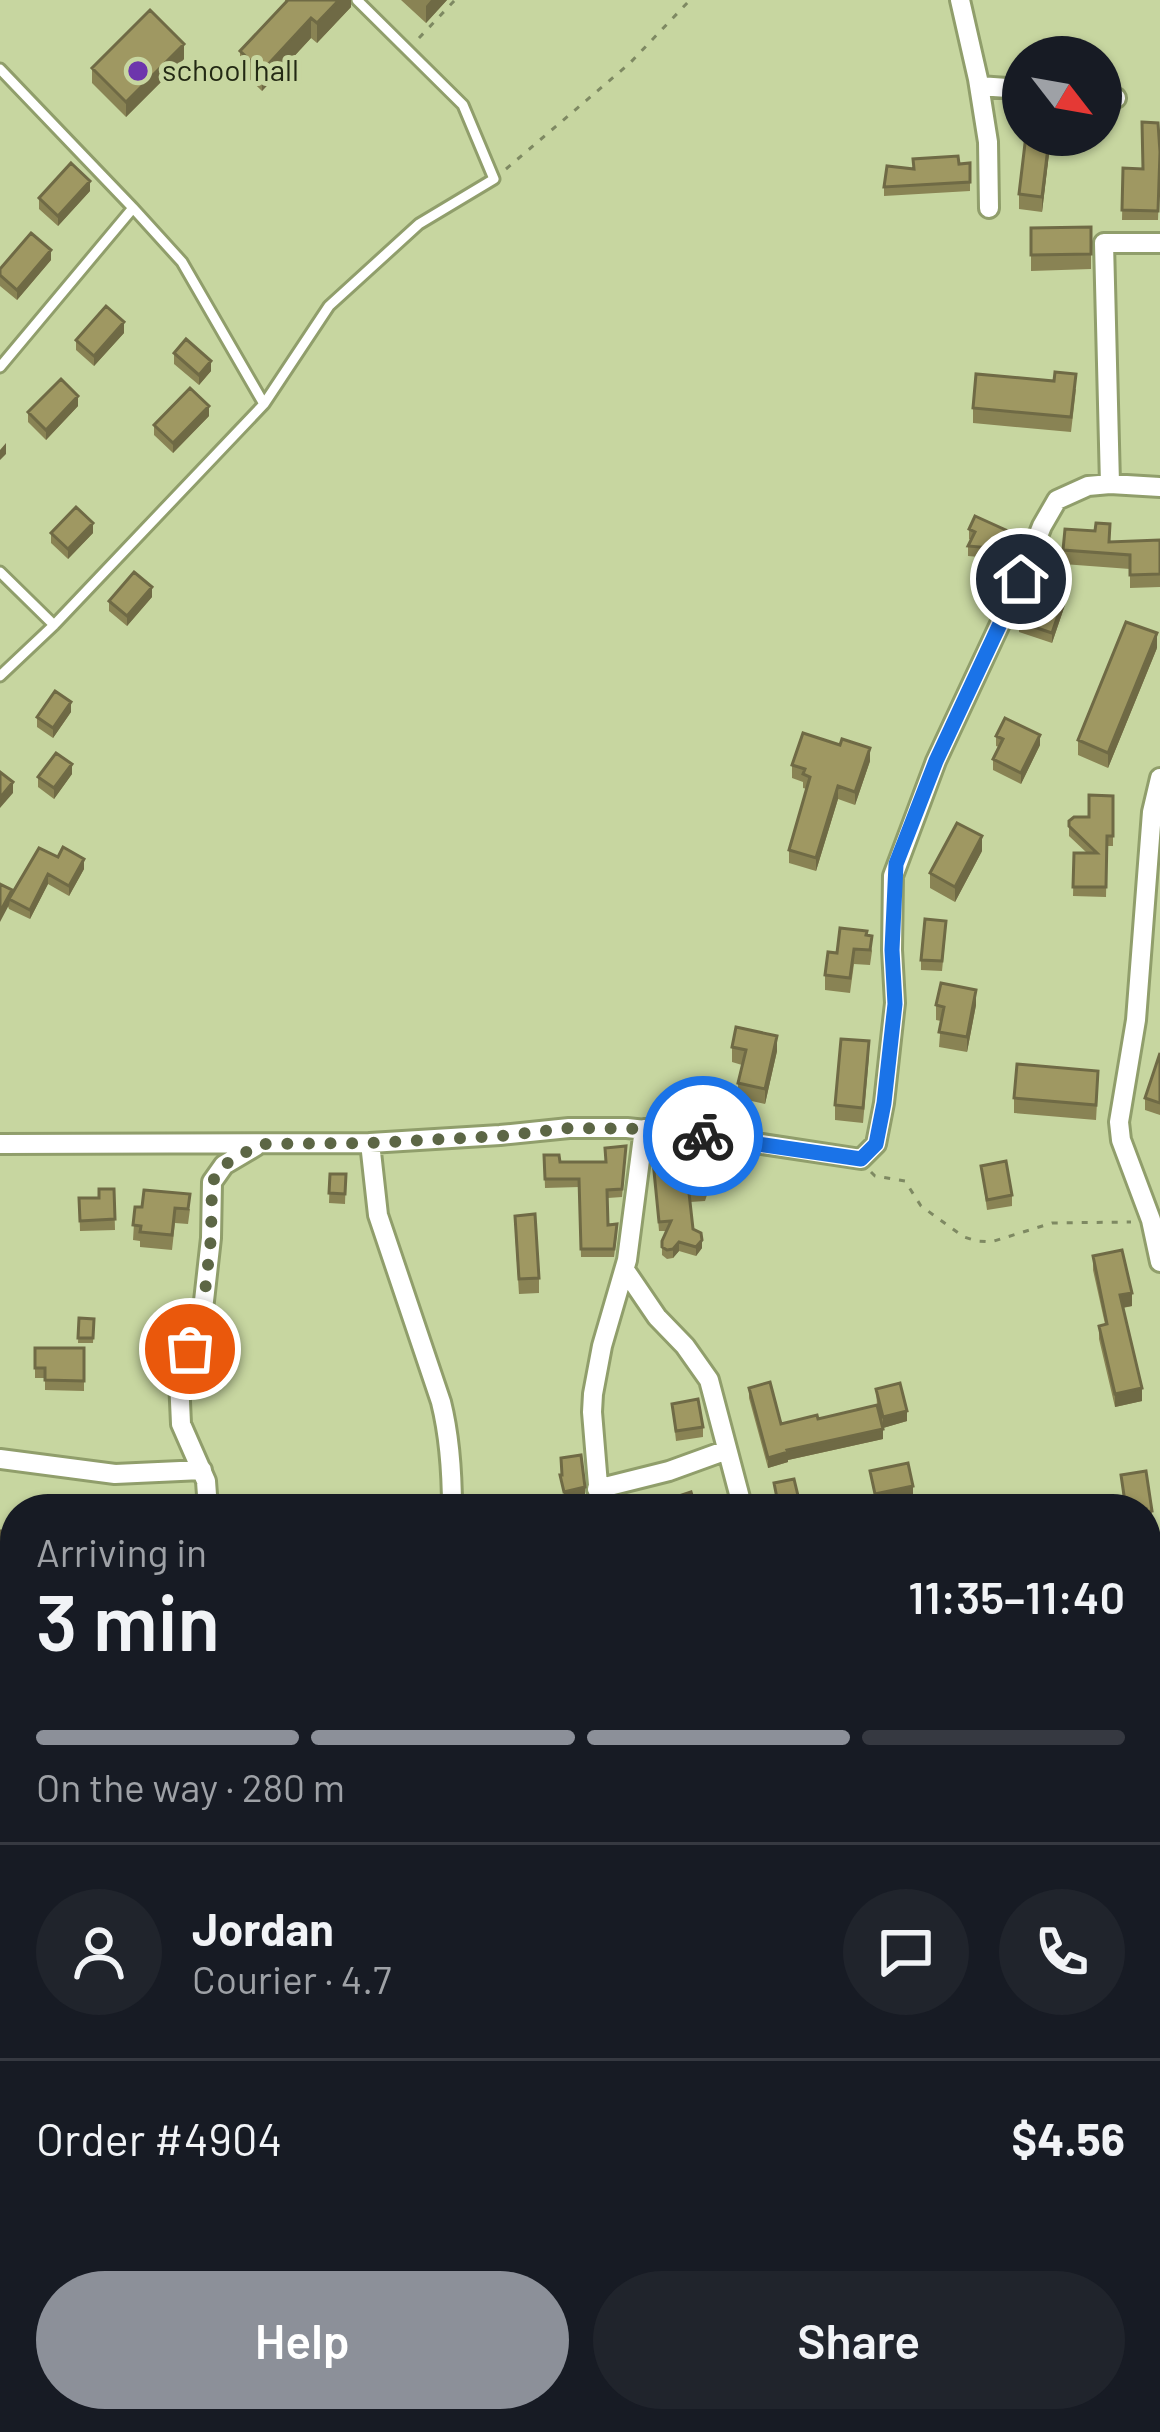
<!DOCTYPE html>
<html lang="en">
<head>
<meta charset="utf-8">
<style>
	:root { --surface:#171b24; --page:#20242c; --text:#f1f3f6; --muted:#9ea1a6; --line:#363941; --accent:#8c9099 }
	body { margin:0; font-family:Barlow,sans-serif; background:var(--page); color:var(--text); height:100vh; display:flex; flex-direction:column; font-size:45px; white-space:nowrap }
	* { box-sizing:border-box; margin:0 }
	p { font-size:39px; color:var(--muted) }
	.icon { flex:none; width:66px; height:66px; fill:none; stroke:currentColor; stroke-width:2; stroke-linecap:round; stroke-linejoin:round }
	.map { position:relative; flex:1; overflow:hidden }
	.side { position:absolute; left:0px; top:1494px; width:1161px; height:939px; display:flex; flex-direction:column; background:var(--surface); border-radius:48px 48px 0 0; box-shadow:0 3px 9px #0004 }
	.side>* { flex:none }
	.needle { width:78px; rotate:121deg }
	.buttons { position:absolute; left:1002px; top:36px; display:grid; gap:24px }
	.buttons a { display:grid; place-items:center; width:120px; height:120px; border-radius:50%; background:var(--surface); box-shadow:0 3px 9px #0004; font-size:60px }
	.pin { position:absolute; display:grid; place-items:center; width:102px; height:102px; color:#fff; margin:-51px; border:6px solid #fff; border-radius:50%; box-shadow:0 3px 12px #0007 }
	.courier { position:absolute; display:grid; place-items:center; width:120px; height:120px; margin:-60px; border:9px solid #1a73e8; border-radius:50%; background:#fff; color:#222; box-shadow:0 3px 15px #0007 }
	.head em { font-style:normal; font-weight:600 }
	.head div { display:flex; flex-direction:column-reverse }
	.head { display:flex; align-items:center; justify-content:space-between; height:204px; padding:0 36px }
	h1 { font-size:78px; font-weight:600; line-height:90px }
	.bar { display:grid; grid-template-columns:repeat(4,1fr); gap:18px 12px; align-content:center; height:144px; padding:0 36px }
	.bar i { height:15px; border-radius:9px; background:var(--line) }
	.bar .selected { background:var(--accent) }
	.bar p { grid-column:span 4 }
	.line { display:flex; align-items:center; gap:30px; padding:0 36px; border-top:3px solid var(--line) }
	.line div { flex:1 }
	.round { display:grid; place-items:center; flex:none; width:126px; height:126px; border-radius:63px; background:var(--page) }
	.button { display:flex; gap:24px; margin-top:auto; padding:24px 36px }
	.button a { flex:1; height:138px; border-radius:72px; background:var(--accent); color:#fff; font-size:48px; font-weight:600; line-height:138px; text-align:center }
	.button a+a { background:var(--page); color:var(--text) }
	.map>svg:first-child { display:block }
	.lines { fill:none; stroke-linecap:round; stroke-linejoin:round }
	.service-casing { stroke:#909e6b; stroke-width:15 }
	.minor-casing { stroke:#909e6b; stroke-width:24 }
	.path { stroke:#7e8962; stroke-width:3; stroke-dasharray:6 9; stroke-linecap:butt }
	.service { stroke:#fff; stroke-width:9 }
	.minor { stroke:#fff; stroke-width:18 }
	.wall { fill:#898354 }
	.shaded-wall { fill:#6f6a45 }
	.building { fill:#9f9862; stroke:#6f6a45; stroke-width:3 }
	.done { stroke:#5c6645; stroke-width:12; stroke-dasharray:0 21.6 }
	.route { stroke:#1a73e8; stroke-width:15 }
	.poi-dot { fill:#6d36ac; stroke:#c7d6a0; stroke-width:4.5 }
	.labels { text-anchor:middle; stroke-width:10; stroke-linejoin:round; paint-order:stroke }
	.poi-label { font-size:30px; fill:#232914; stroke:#c7d6a0; text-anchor:start }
</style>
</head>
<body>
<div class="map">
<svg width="1160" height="2432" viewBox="0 0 1160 2432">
	<rect width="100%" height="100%" fill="#c7d6a0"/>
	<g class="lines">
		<defs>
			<path id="service" d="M0,69L133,208L182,262L264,404L54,625L0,676
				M0,367L133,208
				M264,404L329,306L419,224L494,179L463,105L357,0
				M0,572L54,625"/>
			<path id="minor" d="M960,0L978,79L988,142L989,208
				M979,86L1023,89
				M1101,96L1116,98
				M1110,484L1104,243H1160
				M1160,778L1152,812L1136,1020L1119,1122L1121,1140L1151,1220L1160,1262
				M370,1143L378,1215L441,1402C450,1438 452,1472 452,1509
				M0,1144L370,1143L500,1135L569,1128H627L729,1139L861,1159L876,1144L884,1103L895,1003L892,950L893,876L936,761L1021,579L1042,526L1057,500L1088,486L1110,484L1160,487
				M625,1270L657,1317L685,1346L709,1380L743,1509
				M0,1459L115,1474L202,1470
				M597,1489L669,1471L727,1450
				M208,1509L206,1481L181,1424L179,1379L181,1366L201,1318L204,1301L211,1238L212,1182L224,1165L256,1146
				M600,1509L592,1412L593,1394L602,1346L627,1260L644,1129
				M1146,1544L1160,1546
				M1146,1710L1160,1682
				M0,1763L15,1762
				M1146,1912L1160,1982
				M0,2013L15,2008
				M1146,2168L1160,2163
				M133,2418L137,2432
				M476,2418L477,2432
				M801,2418V2432
				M177,2432L231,2418
				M1125,2432L1129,2418"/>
		</defs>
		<!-- service casing -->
		<use href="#service" class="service-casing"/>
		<!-- minor casing -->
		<use href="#minor" class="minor-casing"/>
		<!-- path -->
		<path class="path" d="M419,38L455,0
			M506,169L630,63L690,0
			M871,1172L875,1176L905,1181L921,1206L964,1237L977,1241L991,1242L1052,1223L1131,1222"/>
		<!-- service -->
		<use href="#service" class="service"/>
		<!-- minor -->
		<use href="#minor" class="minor"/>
	</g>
	<!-- wall -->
	<path class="wall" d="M285,0H351V7L317,43L311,38L262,91L240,70V51L285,3Z
		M401,0H447L426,23Z
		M184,59L126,117L92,83V68Z
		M1026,135H1062L1060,155L1049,154L1042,212L1019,209V194Z
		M1158,135H1160V162L1158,220H1122L1123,168L1143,169Z
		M970,163V191L884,196V187L913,169Z
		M90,191L58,226L39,209V198Z
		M1091,227V269L1031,271V228Z
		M51,260L17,300L0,286V269Z
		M124,333L94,366L76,350V340Z
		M174,353L211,371L199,385L174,364Z
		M1076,389L1071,432L973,423V408Z
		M78,406L46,440L28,422V412Z
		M209,416L173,453L154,435V425Z
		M969,529L1010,542L1002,559L968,556V546L971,540L969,539Z
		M1065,529L1110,542L1160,540V587L1130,588V569L1063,564Z
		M51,533H93L68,559L51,543Z
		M1068,596L1052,643L1019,632V622L1034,605Z
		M152,597L127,626L109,611V601Z
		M1157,648L1108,768L1078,755V740Z
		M71,712L53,738L37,727V717Z
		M996,736L1040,745L1021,784L993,770V759L999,747L996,746Z
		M870,761L855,805L838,799L816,871L789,863V850L807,789L803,788V782L792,778V765Z
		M72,774L54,799L38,787V777Z
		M1113,796V846H1107L1106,897L1073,896L1074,853H1087L1069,836V821L1089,817Z
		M39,848L84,869L69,896L48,884L30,919L9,909L0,884L12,893Z
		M982,851L955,902L930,888V873Z
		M946,931L942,971L921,970V960Z
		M867,935L872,951L870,965L854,964L850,993L825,990V975L837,953Z
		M936,1005H976L967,1052L939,1047L941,1021L936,1020Z
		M732,1047L777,1051L765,1104L738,1098V1083L742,1065L732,1062Z
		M1160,1053V1115L1145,1110V1098Z
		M869,1056L863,1123L835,1120V1105Z
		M1098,1086L1096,1120L1014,1113V1098Z
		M544,1155L560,1162H605L626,1155L622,1197L608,1198V1225L617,1233L614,1257H581L579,1187L545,1188Z
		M653,1161L686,1178L708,1192L705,1201L690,1202L693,1229L702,1248L696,1256L679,1251L673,1258L667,1259L662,1255V1241L666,1231H659Z
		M981,1166L1012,1195V1206L987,1210Z
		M330,1174H346L345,1204L329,1203Z
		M114,1189L115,1230L80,1231L79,1198H99Z
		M135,1207L190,1209L188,1224L175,1223L172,1250L140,1247V1241L133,1240Z
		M515,1231L539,1278V1293L519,1294Z
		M1093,1256L1132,1306L1123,1308L1142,1401L1115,1407L1099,1339V1326L1105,1324L1093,1270Z
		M79,1318L94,1319L93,1343H78Z
		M35,1348H84V1391L45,1390V1378H35Z
		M749,1388L781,1424L818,1419L877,1405L876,1389L907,1421L883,1428V1439L788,1460V1462L768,1468L749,1398Z
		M672,1404L703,1427V1437L676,1441Z
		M1121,1475L1152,1511V1521L1146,1522V1509H1124Z
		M0,1531H15V1585H11L9,1611L0,1610Z
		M1160,2213V2269L1152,2228V2214Z
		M1160,2273V2335L1148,2291V2277Z
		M0,2336L12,2363V2378L0,2380Z"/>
	<!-- shaded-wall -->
	<path class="shaded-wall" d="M339,0H351V7L317,43V23Z
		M431,0H447L426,23V6Z
		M311,18V38L262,91V71Z
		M184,44V59L126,117V102Z
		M1049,139V154L1042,212V197Z
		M90,181V191L58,226V216Z
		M51,250V260L17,300V290Z
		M124,322V333L94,366V356Z
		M211,361V371L199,385V375Z
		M78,396V406L46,440V430Z
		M209,406V416L173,453V443Z
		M6,443V454L0,460V450Z
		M93,523V533L68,559V549Z
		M1010,532V542L1002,559V549Z
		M1068,586V596L1052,643V633Z
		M152,587V597L127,626V616Z
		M1157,633V648L1108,768V753Z
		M71,702V712L53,738V728Z
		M1040,735V745L1021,784V773Z
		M870,748V761L855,805V792Z
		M72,764V774L54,799V788Z
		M13,782V793L0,808V798Z
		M838,786V799L816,871V858Z
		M982,836V851L955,902V887Z
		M84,859V869L69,896V886Z
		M48,874V884L30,919V910Z
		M12,890L9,905L0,922V912Z
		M976,990V1005L967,1052V1037Z
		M777,1036V1051L765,1104V1089Z
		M702,1240V1248L696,1256V1247Z
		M679,1242V1251L673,1258V1249Z
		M1132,1293V1306L1120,1308V1295Z
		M1142,1388V1401L1115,1407V1394Z
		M907,1411V1421L883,1428V1417Z
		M883,1429V1439L788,1460V1462L768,1468V1458L787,1450Z
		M913,1486V1496L875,1504V1494Z
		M585,1487V1496L564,1501V1492Z"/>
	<!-- building -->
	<path class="building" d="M288,0H339L317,23L311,18L262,71L240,51Z
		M150,10L184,44L126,102L92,68Z
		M1142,122L1158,123L1160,152L1158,211L1122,210L1123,168L1143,169Z
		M1026,135H1060V140L1049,139L1042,197L1019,194Z
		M958,156L959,164L970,163V182L884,187L887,166L914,169L913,159Z
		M71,163L90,181L58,216L39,198Z
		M1091,227V254L1031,255V228Z
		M31,233L51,250L17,290L0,275V269Z
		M106,306L124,322L94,356L76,340Z
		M186,339L211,361L199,375L174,353Z
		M1055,372L1076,374L1071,417L973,408L976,374L1054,381Z
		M61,379L78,396L46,430L28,412Z
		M190,388L209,406L173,443L154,425Z
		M76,507L93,523L68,549L51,533Z
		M975,516L1010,532L1002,549L968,546L975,532L969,529Z
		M1096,523L1110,524L1109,542L1160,540V574L1130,575V555L1063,550L1065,529L1095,531Z
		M134,572L152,587L127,616L109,601Z
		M1043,578L1068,586L1052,633L1019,622L1026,602L1034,605Z
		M1126,622L1157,633L1108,753L1078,740Z
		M55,691L71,702L53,728L37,717Z
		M1005,718L1040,735L1021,773L993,759L1003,739L996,736Z
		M803,733L840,745L842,739L870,748L855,792L838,786L816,858L789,850L810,777L803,774L805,769L792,765Z
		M56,753L72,764L54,788L38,777Z
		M0,772L13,782L0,798Z
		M1089,795L1113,796V836H1107L1106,887H1073L1074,853H1097L1069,826V821L1074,817H1089Z
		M957,823L982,836L955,887L930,873Z
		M63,847L84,859L69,886L48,874L30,910L9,899L39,848L58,857Z
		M0,884L12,890L0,912Z
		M925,919L946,921L942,961L921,960Z
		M840,928L867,931L866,935L872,936L870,950L854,949L850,978L825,975L828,952L837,953Z
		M941,983L976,990L967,1037L939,1032L944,1007L936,1005Z
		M736,1027L777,1036L765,1089L738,1083L746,1050L732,1047Z
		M841,1039L869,1041L863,1108L835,1105Z
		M1160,1053V1103L1145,1098Z
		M1017,1064L1098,1071L1096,1105L1014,1098Z
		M626,1146L622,1189L607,1190L608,1225L617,1224L614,1249H581L579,1179H545L544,1155H559L560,1162H606L605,1148Z
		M684,1158L686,1178L702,1177L708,1184L705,1192L689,1193L693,1229L701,1233L702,1240L696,1247L679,1242L673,1249L667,1250L662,1247V1241L671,1221L659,1222L653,1161Z
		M1006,1161L1012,1195L987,1200L981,1166Z
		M330,1174H346L345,1194L329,1193Z
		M99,1189H114L115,1219L80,1221L79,1198H99Z
		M144,1190L190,1194L188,1209L175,1208L172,1235L140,1232L141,1226L133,1225L135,1207H142Z
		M535,1214L539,1278L519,1279L515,1216Z
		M1122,1250L1132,1293L1120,1295L1142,1388L1115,1394L1099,1326L1107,1324L1093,1256Z
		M79,1318L94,1319L93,1338H78Z
		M35,1348H84V1381L45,1380V1368H35Z
		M770,1382L781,1424L817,1415L818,1419L877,1405L883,1429L787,1450L788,1452L768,1458L749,1388Z
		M900,1383L907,1411L883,1417L876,1389Z
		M698,1399L703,1427L676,1431L672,1404Z
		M581,1455L585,1487L564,1492L560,1475H562L561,1458Z
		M908,1463L913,1486L875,1494L870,1471Z
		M1146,1471L1152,1511L1146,1512V1509H1126L1121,1475Z
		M794,1479L800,1504L779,1508L774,1483Z
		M691,1492L696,1509H677L673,1498Z
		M556,1496L560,1509H514L529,1503Z
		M0,1531H15V1571H11L9,1597L0,1596Z
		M15,2148V2166L8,2167V2149Z
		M1160,2213V2255L1152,2214Z
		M1160,2273V2321L1148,2277Z
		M9,2335L12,2363L0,2364V2336Z
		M918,2418H1001L1004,2432H921Z"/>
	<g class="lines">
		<!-- done -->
		<path class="done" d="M190,1349L204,1301L211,1238L212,1182L224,1165L260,1144L370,1143L500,1136L569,1128L644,1129L703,1136"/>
		<!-- route -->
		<path class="route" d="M703,1136L861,1159L876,1144L884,1103L895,1004L892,950L896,864L936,761L1021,579"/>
	</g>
	<!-- markers -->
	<circle class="poi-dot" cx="138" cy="71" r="12"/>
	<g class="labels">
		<!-- poi labels -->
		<g class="poi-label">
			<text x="162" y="81">school hall</text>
		</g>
	</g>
</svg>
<div class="buttons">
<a><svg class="needle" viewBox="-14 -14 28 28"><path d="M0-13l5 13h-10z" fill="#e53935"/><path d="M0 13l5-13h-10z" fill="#9ea1a6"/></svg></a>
</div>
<div class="pin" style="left:190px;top:1349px;background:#ea580c"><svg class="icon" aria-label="bag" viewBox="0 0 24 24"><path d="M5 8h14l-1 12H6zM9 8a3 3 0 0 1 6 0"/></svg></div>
<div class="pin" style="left:1021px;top:579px;background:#1f2937"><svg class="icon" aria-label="home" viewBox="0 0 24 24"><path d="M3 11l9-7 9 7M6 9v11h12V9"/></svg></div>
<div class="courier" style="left:703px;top:1136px"><svg class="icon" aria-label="bike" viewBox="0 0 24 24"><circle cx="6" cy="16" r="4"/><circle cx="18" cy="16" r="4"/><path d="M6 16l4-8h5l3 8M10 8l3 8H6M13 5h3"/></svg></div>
<section class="side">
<div class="head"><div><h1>3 min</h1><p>Arriving in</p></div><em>11:35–11:40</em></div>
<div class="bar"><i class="selected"></i><i class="selected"></i><i class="selected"></i><i></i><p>On the way · 280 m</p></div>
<div class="line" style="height:216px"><a class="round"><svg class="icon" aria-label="person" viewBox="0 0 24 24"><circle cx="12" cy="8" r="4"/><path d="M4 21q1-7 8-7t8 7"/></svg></a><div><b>Jordan</b><p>Courier · 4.7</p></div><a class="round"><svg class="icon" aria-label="chat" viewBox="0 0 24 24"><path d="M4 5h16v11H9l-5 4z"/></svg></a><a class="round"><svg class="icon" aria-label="phone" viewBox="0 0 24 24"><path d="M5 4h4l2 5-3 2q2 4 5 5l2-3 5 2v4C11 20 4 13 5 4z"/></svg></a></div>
<div class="line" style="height:156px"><div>Order #4904</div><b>$4.56</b></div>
<div class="button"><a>Help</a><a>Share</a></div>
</section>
</div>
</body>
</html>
